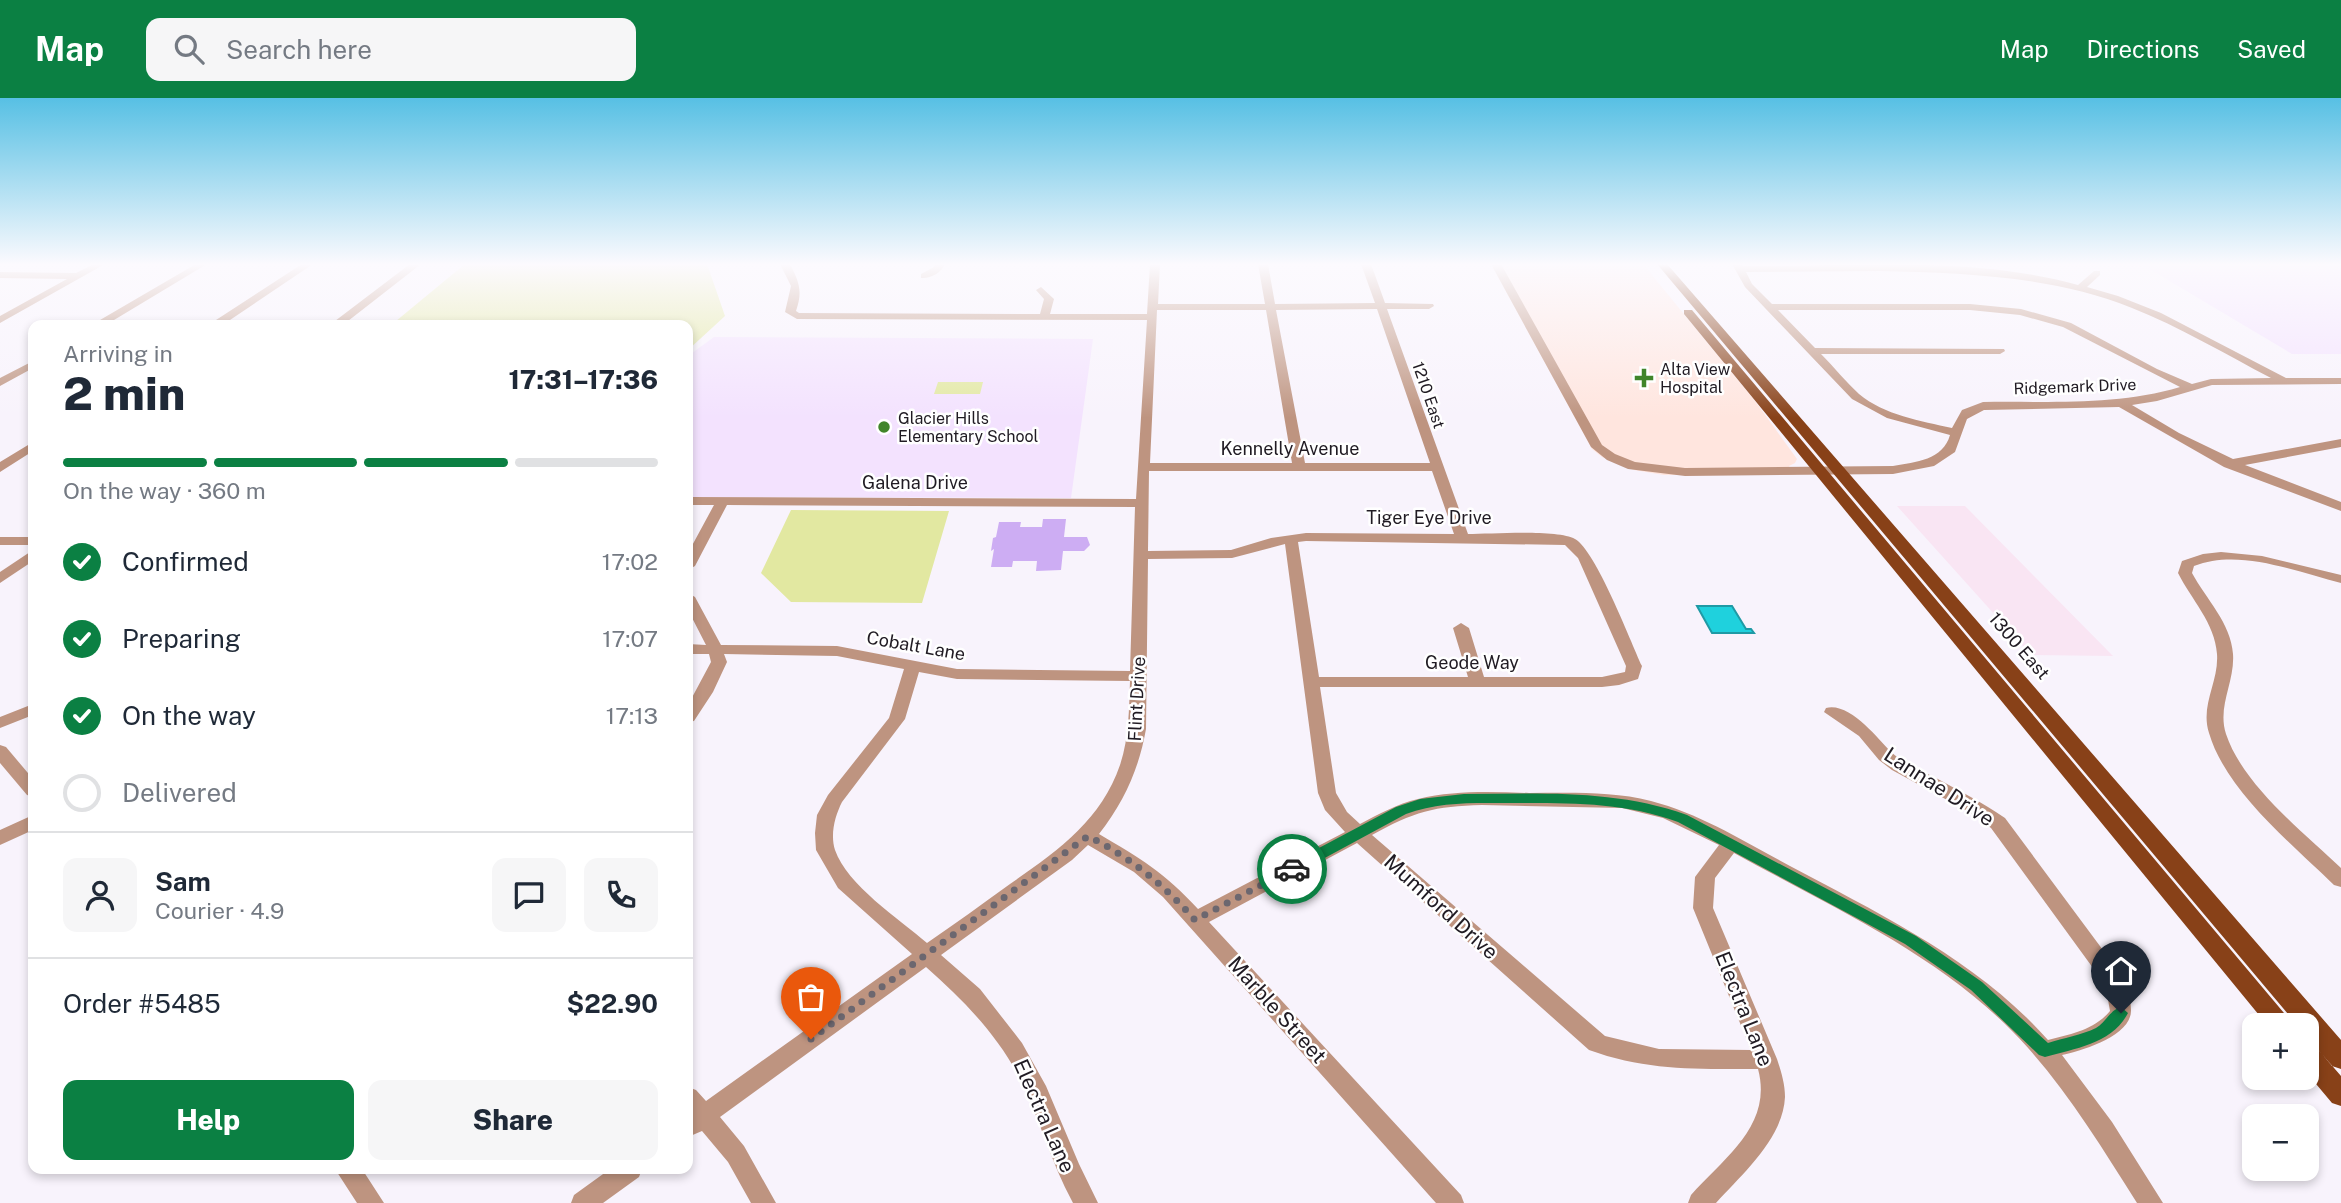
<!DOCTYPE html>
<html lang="en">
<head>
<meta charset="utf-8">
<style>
	:root { --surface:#fff; --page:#f6f6f7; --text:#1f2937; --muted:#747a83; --line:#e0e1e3; --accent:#0b8043 }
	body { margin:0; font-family:"Public Sans",sans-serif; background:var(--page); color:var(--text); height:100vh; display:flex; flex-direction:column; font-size:26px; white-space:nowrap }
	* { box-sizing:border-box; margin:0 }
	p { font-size:23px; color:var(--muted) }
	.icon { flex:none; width:38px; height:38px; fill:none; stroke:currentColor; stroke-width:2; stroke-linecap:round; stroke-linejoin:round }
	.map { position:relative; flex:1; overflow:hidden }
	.sheet { position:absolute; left:28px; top:222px; width:665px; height:854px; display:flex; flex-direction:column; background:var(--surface); border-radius:14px; box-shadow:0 4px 10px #0003 }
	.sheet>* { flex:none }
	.buttons { position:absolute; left:2242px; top:915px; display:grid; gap:14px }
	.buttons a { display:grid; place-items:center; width:77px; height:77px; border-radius:14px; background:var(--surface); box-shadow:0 4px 10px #0003; font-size:35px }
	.pin { position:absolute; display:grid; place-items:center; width:60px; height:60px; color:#fff; margin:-72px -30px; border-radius:50% 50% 50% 0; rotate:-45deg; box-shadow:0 0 7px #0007 }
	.pin .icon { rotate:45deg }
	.courier { position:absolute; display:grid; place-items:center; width:70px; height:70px; margin:-35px; border:5px solid #0b8043; border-radius:50%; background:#fff; color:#222; box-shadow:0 2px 9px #0007 }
	.headline em { font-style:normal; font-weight:800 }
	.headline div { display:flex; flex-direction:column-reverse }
	.headline { display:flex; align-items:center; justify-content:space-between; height:119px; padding:0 35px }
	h1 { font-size:46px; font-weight:800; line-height:52px }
	.bar { display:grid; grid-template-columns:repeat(4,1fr); gap:10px 7px; align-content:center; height:84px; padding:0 35px }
	.bar i { height:9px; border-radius:5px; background:var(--line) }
	.bar .active { background:var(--accent) }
	.bar p { grid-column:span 4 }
	.line { display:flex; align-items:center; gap:18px; padding:0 35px; border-top:2px solid var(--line) }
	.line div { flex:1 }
	.round { display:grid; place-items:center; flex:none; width:74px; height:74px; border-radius:14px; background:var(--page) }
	ol { padding:0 35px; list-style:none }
	li { display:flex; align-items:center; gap:21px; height:77px }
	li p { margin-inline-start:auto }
	li .icon { padding:7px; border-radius:50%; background:var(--accent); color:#fff; stroke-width:4 }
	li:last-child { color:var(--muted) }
	li i { width:38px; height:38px; border:4px solid var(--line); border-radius:50% }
	.action { display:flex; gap:14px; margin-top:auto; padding:14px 35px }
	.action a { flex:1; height:80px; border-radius:14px; background:var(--accent); color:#fff; font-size:28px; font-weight:800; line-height:80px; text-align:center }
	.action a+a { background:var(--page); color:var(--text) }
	header { display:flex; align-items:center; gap:42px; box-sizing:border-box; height:98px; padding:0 35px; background:var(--accent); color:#fff }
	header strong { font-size:33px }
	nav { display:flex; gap:38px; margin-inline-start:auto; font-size:24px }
	.search { width:490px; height:63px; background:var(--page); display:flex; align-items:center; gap:18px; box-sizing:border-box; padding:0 24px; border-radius:14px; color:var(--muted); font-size:26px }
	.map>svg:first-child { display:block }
	.commercial { fill:#f9e5f3 }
	.built { fill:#f3e2fe }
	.medical { fill:#ffe5de }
	.green { fill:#e2e8a1 }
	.water { fill:#1fd1dd; stroke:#1f9aa5; stroke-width:2 }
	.building { fill:#cdadf3 }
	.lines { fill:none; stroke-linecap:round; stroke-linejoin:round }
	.minor { fill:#be9480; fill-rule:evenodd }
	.primary { fill:#884118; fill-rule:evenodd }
	.route { fill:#0b8043 }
	.done { stroke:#6c676f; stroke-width:7; stroke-dasharray:0 12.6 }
	.poi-dot { fill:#40852a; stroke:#fff; stroke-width:2.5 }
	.labels { text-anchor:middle; stroke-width:5; stroke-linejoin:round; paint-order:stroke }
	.far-poi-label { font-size:16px; fill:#201b23; stroke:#fff; text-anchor:start }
	.far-street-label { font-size:16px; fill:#201b23; stroke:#fff }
	.street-label { font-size:18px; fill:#201b23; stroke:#fff }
	.near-street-label { font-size:21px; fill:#201b23; stroke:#fff }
</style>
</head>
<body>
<header>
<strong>Map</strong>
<div class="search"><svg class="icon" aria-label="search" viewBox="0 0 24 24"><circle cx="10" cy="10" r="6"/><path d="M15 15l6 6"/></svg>Search here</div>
<nav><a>Map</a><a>Directions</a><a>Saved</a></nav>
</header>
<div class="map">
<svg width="2341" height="1105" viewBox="0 0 2341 1105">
	<rect width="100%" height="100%" fill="#f8f3fc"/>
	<!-- commercial -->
	<path class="commercial" d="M1897,408H1965L2113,558L2031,557Z"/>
	<!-- built -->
	<path class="built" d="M2141,166H2341V256H2292Z
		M714,239L1093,241L1071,400L688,399V258Z"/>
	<!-- medical -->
	<path class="medical" d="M1491,166H1643L1755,303L1797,361L1795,365L1789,368L1796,377H1664L1634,372L1602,359L1592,351Z"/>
	<!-- green -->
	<path class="green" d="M465,166H707L725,218L688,252V228H390Z
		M938,284H983L980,296H934Z
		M791,412L949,413L922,505L791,504L761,475Z"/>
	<!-- water -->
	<path class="water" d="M1697,508H1732L1746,531H1751L1754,535H1712Z"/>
	<!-- building -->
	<path class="building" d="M1043,421H1066L1064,439H1087L1090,447L1084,453H1063L1061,472L1036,473L1037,463H1013L1012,469H991L994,451L991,453L993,440L996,439L999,424H1021L1020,429H1042Z"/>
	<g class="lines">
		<!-- minor -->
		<path class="minor" d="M94,166H105L0,225V218L67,181L0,180V174L76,175Z
			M196,166H207L114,222H216L302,166H313L230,222L335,223L410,166H421L348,223H424L429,226L56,228L53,225L58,222H100Z
			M780,166H790C799,184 803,193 796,213L799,215L1040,216L1044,201L1036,192L1041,189L1054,201L1050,216H1147L1150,166H1160L1158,206H1265L1258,166H1268L1275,206L1375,205L1361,166H1371L1385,205L1433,206L1434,208L1429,211H1387L1468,436C1491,436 1557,431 1575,441C1596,453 1630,542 1642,568L1638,581L1619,587L1602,589H1320L1336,695L1347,714L1360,726C1379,716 1397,706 1418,701C1455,692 1492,694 1529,695C1570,695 1611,693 1651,703C1701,716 1745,744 1790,768C1882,817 1978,863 2048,942C2071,936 2094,932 2110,913L2107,896L2101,881L1991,730L1971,715L1892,672L1879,662L1859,638L1824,614L1826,610C1850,604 1877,640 1891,654C1903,665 1919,672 1934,679C1958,692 1982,704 2005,720L2117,871C2124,884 2131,898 2131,912C2132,938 2081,953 2062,957L2112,1024L2163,1105H2137C2097,1042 2058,977 2004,925C1927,851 1826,806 1734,755L1715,780L1713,810L1777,961C1781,973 1785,986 1785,999C1783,1041 1742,1076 1716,1105H1688L1691,1097C1725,1059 1773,1027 1758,971C1697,971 1647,973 1589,952L1357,745L1209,824L1461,1097L1464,1105H1436L1163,799L1134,774L1088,747L1072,762L941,857L980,891L1022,945L1046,988L1079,1066L1098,1105H1073C1050,1063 1039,1017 1017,975C994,933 961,900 926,869L720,1019L744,1048L776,1105H751L728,1064L702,1033L688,1039V989L696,992L706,1003L912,856L838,790L816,752L815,735L817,717L828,697L889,620L904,571L837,558L724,556L727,564L713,594L694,623L688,624V607L711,564L709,556H688V546L706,547L688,512V495L695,499L721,547L837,548L957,571L1130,573L1135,409L727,407L695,468L688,472V455L714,407H688V399L1136,401L1147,222L797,221L785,214L791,188ZM1377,211L1430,365H1305L1276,212ZM1157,212H1266L1292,365H1150ZM1149,373H1432L1454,436L1306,435L1271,440L1231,452L1148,453ZM1306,443L1565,447L1578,460L1626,568L1625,574L1602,579H1484L1469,530L1461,525L1453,530L1468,579H1319L1298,444ZM1285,446L1318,695L1325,712L1345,734L1198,811C1165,775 1140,760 1099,736C1124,704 1139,671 1146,631L1148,461L1232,460ZM919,574L957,581L1130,583C1129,612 1129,640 1120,667C1101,723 1056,754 1010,786C982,806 955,826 927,845C899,821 847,787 835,752C830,736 835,718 842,704L905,621ZM1482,707L1622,710L1663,720L1719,747L1695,779L1693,810L1751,952L1659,951L1605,938L1372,737C1413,714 1435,708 1482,707Z
			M935,166H945C941,175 930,181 921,180V176L934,169Z
			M1491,166H1501L1602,347L1615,356L1635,364L1685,370L1893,368C1916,364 1943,362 1950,337L1887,320L1852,301L1745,189L1732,166H1742L1743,168C1853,169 1970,157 2078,187L2094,173H2100V177L2087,189L2118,198L2161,215L2286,280H2341V286L2212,287L2157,303L2132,307L2179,335L2233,361L2341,341V349L2245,367L2341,404V413L2224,369L2119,309L1984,312L1967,321L1955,354L1934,368L1893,376L1685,378L1628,371L1607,362L1591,349ZM1880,173C1965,175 2052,178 2132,210C2180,229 2225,256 2271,280L2211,281L2192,286L2157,271L2071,225L2021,211L1970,206H1772L1752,186L1746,174ZM1778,212H1970L2020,217L2063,229L2180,289C2117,308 2049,303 1983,304L1962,312L1952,330C1921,323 1884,317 1859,296C1846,284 1834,269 1821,256H2000L2005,253L2004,251L1815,250Z
			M33,263V270L0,288V280Z
			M33,344V353L0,374V364Z
			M0,439H33V447H0Z
			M33,452V463L0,485V474Z
			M2221,454L2262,458L2341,477V485C2296,474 2240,450 2194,468L2192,475C2206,501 2231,525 2233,556C2235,584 2217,608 2226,636C2243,687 2303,734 2341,770V789L2334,787C2292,746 2226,693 2209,635C2200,607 2219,584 2217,556C2215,525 2191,501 2178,475L2182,463L2203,456Z
			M33,606V617L0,630V619Z
			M0,647L6,649L33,681V699L27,697L0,665Z
			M33,717V732L0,747V732Z
			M335,1071H362L384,1105H357Z
			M610,1071H642L639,1079L603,1105H571L574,1097Z"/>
		<!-- primary -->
		<path class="primary" d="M1657,166H1667L2341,942V971L2332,968L2306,937V928H2298Z
			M1684,212H1692L2295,928H2268L1684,216Z
			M2306,945L2315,948L2341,978V1008L2332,1005L2306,974Z"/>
	</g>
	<!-- sky -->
	<linearGradient id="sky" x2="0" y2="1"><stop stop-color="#57c0e4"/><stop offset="0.52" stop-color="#fcfafe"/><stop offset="1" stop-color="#fcfafe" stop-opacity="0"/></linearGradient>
	<rect width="2341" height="320" fill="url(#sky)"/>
	<!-- route -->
	<path class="route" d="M1464,696C1541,696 1613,691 1687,717L1916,838L1982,884L2048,945C2063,940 2082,937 2096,930C2106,924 2110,912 2121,909L2128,915C2112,946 2076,950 2045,959L2039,957L1971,892L1905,846L1678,724C1623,704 1570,705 1512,705C1477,705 1440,703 1406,716L1297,775L1292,776L1285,771L1287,767L1396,709L1420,701Z"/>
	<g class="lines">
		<!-- done -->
		<path class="done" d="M811,941L1088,738C1131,760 1163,786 1195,822L1292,771"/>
	</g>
	<!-- markers -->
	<g class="poi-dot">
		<path d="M1640.5 269.5h7v7h7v7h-7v7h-7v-7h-7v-7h7z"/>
		<circle cx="884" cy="329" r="7"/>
	</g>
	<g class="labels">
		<!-- far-poi labels -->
		<g class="far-poi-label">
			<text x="1660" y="277">Alta View<tspan x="1660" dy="18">Hospital</tspan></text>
			<text x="898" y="326">Glacier Hills<tspan x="898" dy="18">Elementary School</tspan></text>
		</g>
		<!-- far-street labels -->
		<g class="far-street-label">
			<text transform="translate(2075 288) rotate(-2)" y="6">Ridgemark Drive</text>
			<text transform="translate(1429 297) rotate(71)" y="6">1210 East</text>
		</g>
		<!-- street labels -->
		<g class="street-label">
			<text x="1290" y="357">Kennelly Avenue</text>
			<text x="915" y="391">Galena Drive</text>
			<text x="1429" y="426">Tiger Eye Drive</text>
			<text transform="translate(916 548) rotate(10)" y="6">Cobalt Lane</text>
			<text transform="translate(2019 548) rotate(49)" y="6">1300 East</text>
			<text x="1472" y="571">Geode Way</text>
			<text transform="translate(1137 601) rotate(-87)" y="6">Flint Drive</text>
		</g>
		<!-- near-street labels -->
		<g class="near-street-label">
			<text transform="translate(1939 689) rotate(33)" y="7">Lannae Drive</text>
			<text transform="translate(1441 809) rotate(42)" y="7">Mumford Drive</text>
			<text transform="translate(1744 911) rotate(68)" y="7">Electra Lane</text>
			<text transform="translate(1277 912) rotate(48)" y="7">Marble Street</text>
			<text transform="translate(1044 1018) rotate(66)" y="7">Electra Lane</text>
		</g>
	</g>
</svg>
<div class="buttons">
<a>+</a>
<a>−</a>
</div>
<div class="pin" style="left:811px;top:941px;background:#ea580c"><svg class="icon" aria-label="bag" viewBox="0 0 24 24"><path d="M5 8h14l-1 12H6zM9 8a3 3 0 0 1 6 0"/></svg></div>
<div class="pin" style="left:2121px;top:915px;background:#1f2937"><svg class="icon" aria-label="home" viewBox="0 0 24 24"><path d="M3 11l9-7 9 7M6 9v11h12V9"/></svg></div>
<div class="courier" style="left:1292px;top:771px"><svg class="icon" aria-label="car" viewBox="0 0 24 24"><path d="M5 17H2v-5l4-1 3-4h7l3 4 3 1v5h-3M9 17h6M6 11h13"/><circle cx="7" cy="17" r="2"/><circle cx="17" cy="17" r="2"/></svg></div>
<section class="sheet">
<div class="headline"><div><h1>2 min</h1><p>Arriving in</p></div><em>17:31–17:36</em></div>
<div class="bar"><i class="active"></i><i class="active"></i><i class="active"></i><i></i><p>On the way · 360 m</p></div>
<ol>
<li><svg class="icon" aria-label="check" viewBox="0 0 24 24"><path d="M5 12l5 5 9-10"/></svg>Confirmed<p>17:02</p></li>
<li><svg class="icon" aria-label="check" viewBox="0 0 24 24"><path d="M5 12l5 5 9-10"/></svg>Preparing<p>17:07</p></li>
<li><svg class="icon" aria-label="check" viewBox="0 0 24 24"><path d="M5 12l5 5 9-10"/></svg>On the way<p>17:13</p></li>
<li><i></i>Delivered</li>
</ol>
<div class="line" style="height:126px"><a class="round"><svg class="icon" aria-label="person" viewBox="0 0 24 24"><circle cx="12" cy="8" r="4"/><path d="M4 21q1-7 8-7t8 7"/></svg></a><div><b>Sam</b><p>Courier · 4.9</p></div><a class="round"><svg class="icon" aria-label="chat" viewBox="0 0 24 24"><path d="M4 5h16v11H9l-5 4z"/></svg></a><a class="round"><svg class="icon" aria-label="phone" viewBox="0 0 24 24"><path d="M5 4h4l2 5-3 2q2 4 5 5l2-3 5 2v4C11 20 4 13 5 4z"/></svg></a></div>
<div class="line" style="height:91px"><div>Order #5485</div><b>$22.90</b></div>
<div class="action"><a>Help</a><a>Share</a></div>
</section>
</div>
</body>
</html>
